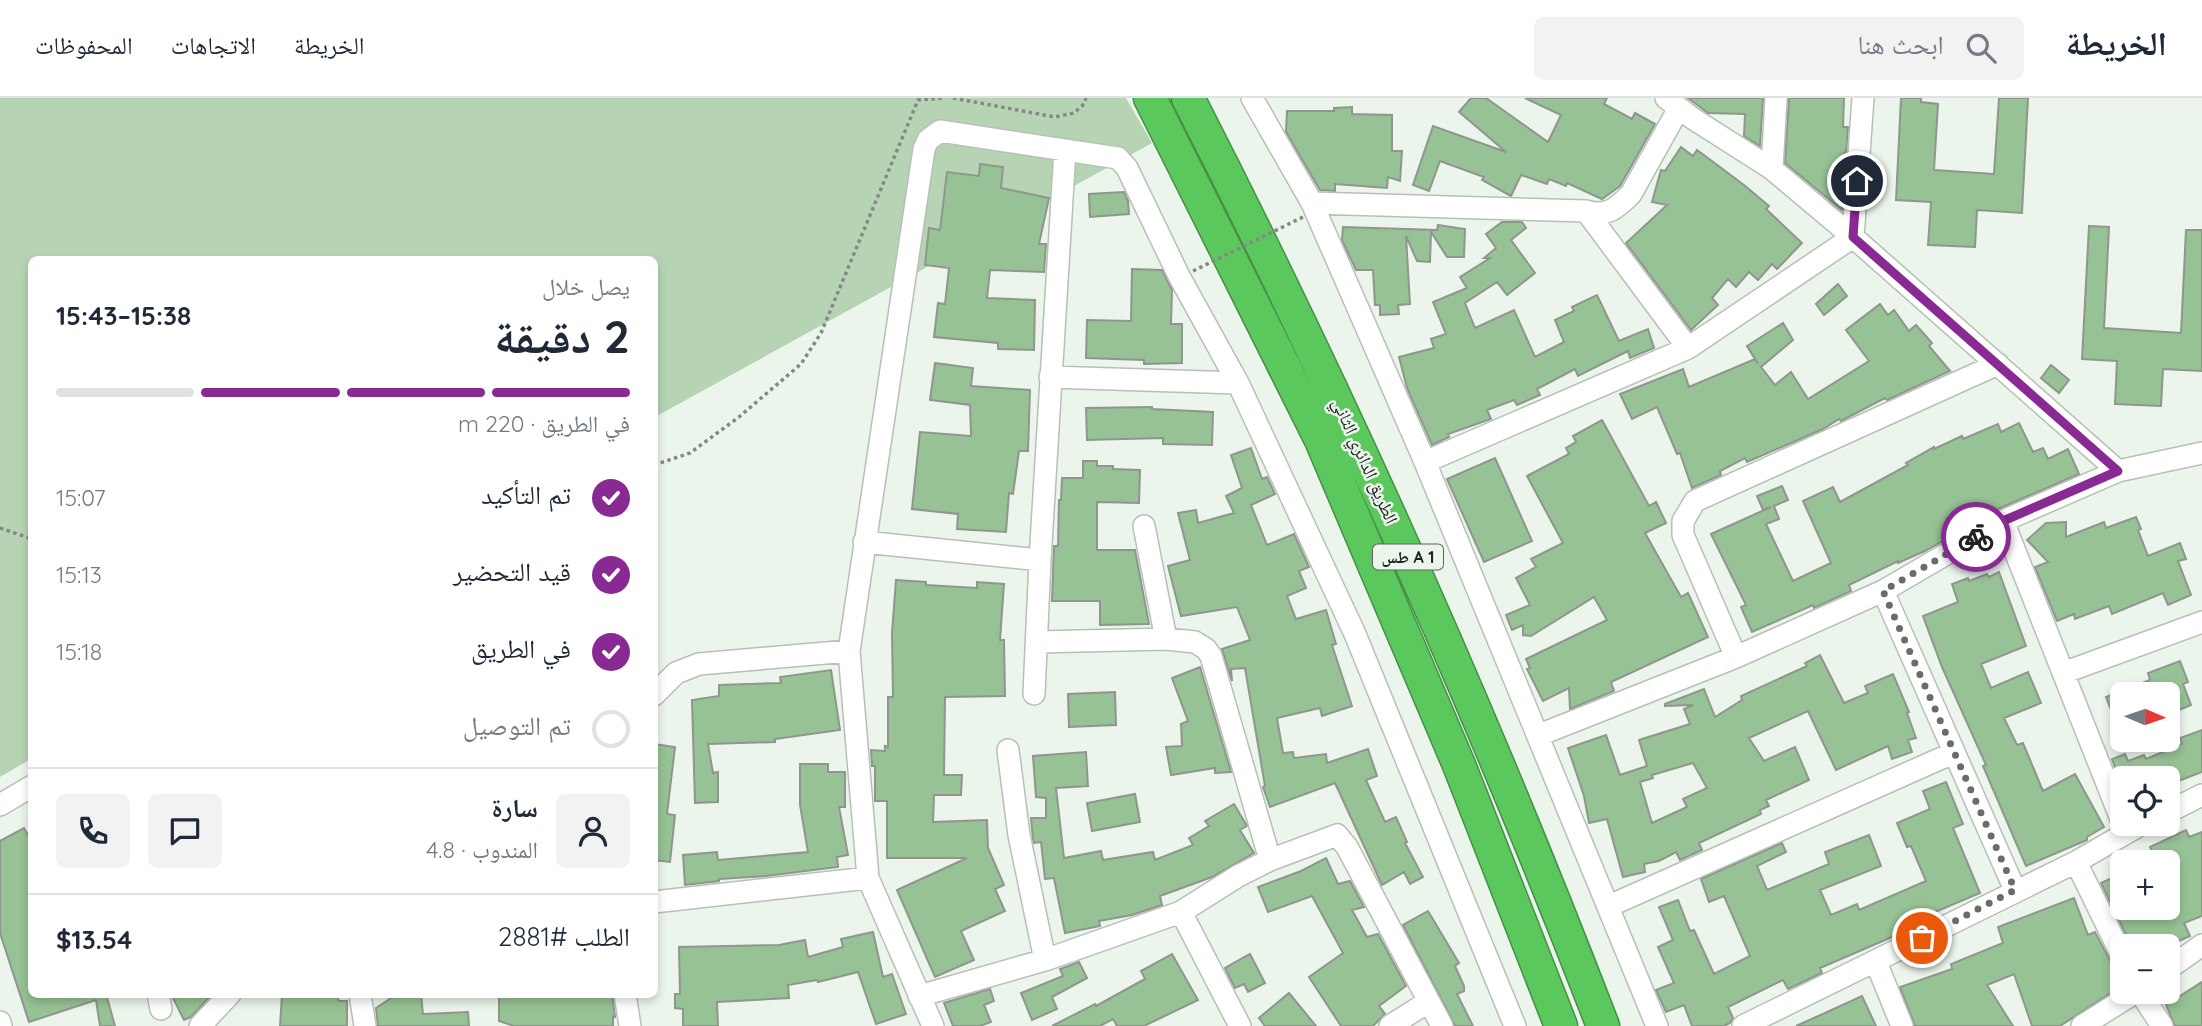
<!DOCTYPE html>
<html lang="ar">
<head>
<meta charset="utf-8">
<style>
	:root { --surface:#fff; --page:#f2f2f3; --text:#1f2937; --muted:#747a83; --line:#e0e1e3; --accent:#892993 }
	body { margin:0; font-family:Quicksand,"Noto Naskh Arabic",sans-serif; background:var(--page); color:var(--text); direction:rtl; height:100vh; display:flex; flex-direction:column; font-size:26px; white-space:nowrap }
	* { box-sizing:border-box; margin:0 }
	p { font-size:23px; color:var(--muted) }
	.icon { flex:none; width:38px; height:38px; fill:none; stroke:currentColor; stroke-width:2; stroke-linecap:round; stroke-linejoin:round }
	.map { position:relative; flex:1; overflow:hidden; direction:ltr }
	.panel { position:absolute; left:28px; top:158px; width:630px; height:742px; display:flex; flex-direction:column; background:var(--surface); border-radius:10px; box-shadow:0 4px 10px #0003; direction:rtl }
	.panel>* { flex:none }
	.needle { width:46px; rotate:92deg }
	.buttons { position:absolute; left:2110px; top:584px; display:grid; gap:14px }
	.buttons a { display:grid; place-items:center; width:70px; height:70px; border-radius:10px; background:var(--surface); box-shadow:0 4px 10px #0003; font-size:35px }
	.pin { position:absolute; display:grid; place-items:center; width:60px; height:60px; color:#fff; margin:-30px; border:4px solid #fff; border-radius:50%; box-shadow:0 2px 7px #0007 }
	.courier { position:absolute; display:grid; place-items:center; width:70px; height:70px; margin:-35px; border:5px solid #892993; border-radius:50%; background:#fff; color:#222; box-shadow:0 2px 9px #0007 }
	.overview em { font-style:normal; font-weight:700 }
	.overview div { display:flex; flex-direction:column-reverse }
	.overview { display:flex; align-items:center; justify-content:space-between; height:119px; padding:0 28px }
	h1 { font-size:46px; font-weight:700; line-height:52px }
	.bar { display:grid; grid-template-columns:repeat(4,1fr); gap:10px 7px; align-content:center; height:84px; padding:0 28px }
	.bar i { height:9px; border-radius:5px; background:var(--line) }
	.bar .on { background:var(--accent) }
	.bar p { grid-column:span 4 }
	.line { display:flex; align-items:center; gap:18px; padding:0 28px; border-top:2px solid var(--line) }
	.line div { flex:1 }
	.round { display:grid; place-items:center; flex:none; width:74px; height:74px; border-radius:10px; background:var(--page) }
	ol { padding:0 28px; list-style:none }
	li { display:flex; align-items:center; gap:21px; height:77px }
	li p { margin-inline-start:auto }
	li .icon { padding:7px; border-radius:50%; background:var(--accent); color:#fff; stroke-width:4 }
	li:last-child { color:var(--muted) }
	li i { width:38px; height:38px; border:4px solid var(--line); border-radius:50% }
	header { display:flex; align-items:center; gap:42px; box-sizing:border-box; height:98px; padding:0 35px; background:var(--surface); border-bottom:2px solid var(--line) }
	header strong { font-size:33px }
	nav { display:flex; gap:38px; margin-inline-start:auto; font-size:24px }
	.search { width:490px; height:63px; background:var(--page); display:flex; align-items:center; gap:18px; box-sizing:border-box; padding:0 24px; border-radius:10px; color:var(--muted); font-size:26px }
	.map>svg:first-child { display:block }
	.green { fill:#b6d4b4 }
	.building { fill:#97c295; stroke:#8e968d; stroke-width:2; fill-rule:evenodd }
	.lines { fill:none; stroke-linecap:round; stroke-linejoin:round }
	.minor-casing { stroke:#b7bfb7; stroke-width:24 }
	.highway-casing { stroke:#478f48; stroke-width:35 }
	.path { stroke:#838983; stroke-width:3.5; stroke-dasharray:3.5 3.5; stroke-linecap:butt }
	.minor { stroke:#fff; stroke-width:21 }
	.highway { stroke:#5bc85d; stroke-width:32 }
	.path-bridge { stroke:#838983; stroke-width:3.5; stroke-dasharray:3.5 3.5; stroke-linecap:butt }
	.done { stroke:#686d68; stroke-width:7; stroke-dasharray:0 12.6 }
	.route { stroke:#892993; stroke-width:9 }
	.labels { text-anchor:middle; stroke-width:5; stroke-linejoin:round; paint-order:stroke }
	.shield { fill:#ecf5eb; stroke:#5e635e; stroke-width:2 }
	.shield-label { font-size:16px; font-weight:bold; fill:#212421 }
	.street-label { font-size:18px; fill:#212421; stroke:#ecf5eb }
</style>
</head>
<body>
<header>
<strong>الخريطة</strong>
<div class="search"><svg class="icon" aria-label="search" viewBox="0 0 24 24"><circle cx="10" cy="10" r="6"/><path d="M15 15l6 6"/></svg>ابحث هنا</div>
<nav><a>الخريطة</a><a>الاتجاهات</a><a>المحفوظات</a></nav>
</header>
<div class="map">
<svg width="2202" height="928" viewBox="0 0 2202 928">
	<rect width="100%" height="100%" fill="#ecf5eb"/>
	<!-- green -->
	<path class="green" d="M0,0H1126L1152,45L655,319L654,161H32L31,661L0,679Z"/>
	<!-- building -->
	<path class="building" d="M1471,0H1486L1548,44L1561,17L1525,0H1607L1604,6L1632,21L1635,15L1655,26L1620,88L1602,101L1567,85L1566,88L1549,81L1547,86L1521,77L1511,98L1482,82L1484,79L1440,63L1429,93L1413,87L1433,28L1506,54L1459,14Z
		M1688,0H1763L1760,48L1744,38L1745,16L1708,15Z
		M1789,0H1844L1843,29H1848L1846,55H1844L1842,112L1785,65Z
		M1901,0H1921V4L1938,6L1934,72L1994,76L1999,0H2028L2022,115L1977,112L1975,149L1928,147L1931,104L1896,102Z
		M1352,9V16L1392,17V53H1402L1400,83L1388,79L1387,90L1335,86V93L1320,92L1286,34L1287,13H1334V10Z
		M1681,49L1693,58L1697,52L1744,87L1769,108L1766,111L1802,145L1777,171L1772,166L1758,182L1749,174L1736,189L1728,181L1712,200L1718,207L1691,232L1626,145L1667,107L1652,104L1661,72L1665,73Z
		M980,66L1003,69L1001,90L1049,100L1039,146H1046L1044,174L990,172L987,200L1035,202L1034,252L998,251V245L934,239L938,205L945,206L949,170L925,167L929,130L940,132L947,74L979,78Z
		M1124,94L1128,103L1129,116L1090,119L1089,96Z
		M1502,124H1522L1526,130L1511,142L1535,175L1507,197L1497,184L1465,205L1475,230L1514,212L1535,259L1564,244L1555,222L1574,213L1572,209L1597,197L1619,243L1648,231L1654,250L1630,260L1628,253L1578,278L1575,271L1537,291L1540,297L1517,307L1514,302L1487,312L1491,321L1448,336L1449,339L1432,347L1407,290L1399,259L1434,250L1431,241L1446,236L1433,204L1467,190L1460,179L1490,160H1484L1496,150L1486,136Z
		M1438,127L1465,131L1464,159H1447L1431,134L1430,164L1417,163L1406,138L1410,206L1398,207L1399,216L1380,217V207H1375L1373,172H1356L1342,142L1343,129L1437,132Z
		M2089,128L2109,129L2104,230L2181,235L2186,132H2202V273L2163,271L2161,308L2115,306L2117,263L2082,261Z
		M1132,171L1162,172L1172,192L1171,226H1182V265L1144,266V262L1086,260L1087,222L1131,223Z
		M1838,186L1847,198L1824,217L1816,206Z
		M1880,206L1888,217L1894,212L1909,233L1916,227L1932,245L1929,248L1950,273L1887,302L1885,300L1841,323L1839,321L1823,331L1747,364L1745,360L1720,373L1721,377L1692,390L1680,355L1677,356L1657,309L1632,321L1620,296L1683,271L1689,289L1755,261L1758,266L1747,248L1783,225L1793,242L1761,269L1775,287L1791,274L1808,301L1869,263L1846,232Z
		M935,265L973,270L971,288L1030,292L1028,353H1019L1013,396L1009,395L1006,434L957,431L958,416L912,411L920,334L971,338L970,307L930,302Z
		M2051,267L2069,282L2059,295L2041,280Z
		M1152,309V311L1213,314L1212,347L1163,346V340L1087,342L1086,310Z
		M1602,322L1649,408L1656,404L1666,425L1645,435L1681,499L1688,495L1708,539L1611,584L1614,593L1570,611L1569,590L1543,603L1527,571L1530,570L1526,561L1607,522L1594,499L1531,538L1523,537V527L1512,532L1506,517L1530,507L1516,480L1536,469L1531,461L1563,445L1527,378L1569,356L1566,350L1576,344L1573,338Z
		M2019,325L2033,354L2043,350L2048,361L2068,351L2079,376L1998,411L1925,453L1898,465V463L1849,487L1851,493L1814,510L1813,507L1752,534L1741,509L1746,507L1711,436L1771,409L1763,412L1757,398L1782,388L1788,402L1774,408L1779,421L1766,426L1793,483L1831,465L1803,403L1833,389L1840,404L1908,367L1906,365L1934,349V351L1962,338L1963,341L1998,326L2001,334Z
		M1251,350L1262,381L1267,379L1275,396L1251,407L1267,447L1294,436L1309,469L1299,473L1306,490L1287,498L1296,521L1326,512L1336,546L1332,547L1352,608L1322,618L1320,610L1277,620L1283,655L1293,654L1294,660L1326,656L1327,665L1368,651L1377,678L1366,682L1385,724L1396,719L1407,744L1405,745L1423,779L1410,786L1404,774L1382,787L1335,685L1270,709L1263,689L1265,688L1245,570L1231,571L1232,583L1222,551L1250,542L1237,509L1181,518L1168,468L1190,462L1178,415L1196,412L1198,425L1234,415L1226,398L1242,390L1231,357Z
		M1495,360L1532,443L1484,464L1447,381Z
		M1083,363H1097V368H1113V371L1140,372L1139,405L1097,404V452H1135L1149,526L1100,527V503H1052L1054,448H1058L1059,402H1061L1062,380H1083Z
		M2136,419L2141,431L2138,432L2148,458L2180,445L2186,461L2178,463L2191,497L2168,507L2163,495L2112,516L2109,508L2075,521L2074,516L2057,523L2035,469L2048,464L2027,442L2046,425L2066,424V439L2104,424L2106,430Z
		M1999,474L2026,548L1981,566L1991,590L2028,574L2041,605L2004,620L2017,647L2023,645L2043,693L2075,676L2104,729L2087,739V742L2026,768L1983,668L1986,667L1942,569L1923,518L1958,504L1952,486L1968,480L1969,483L1987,476L1989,479Z
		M896,482L926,484V487L977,490V484L1004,486L1000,542H1004L1005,598L945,599L944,677H962L961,697H934L933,724L987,722L988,750L1004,787L995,791L1005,813L961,833L974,862L935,879L897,792L967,760H887V703H875V668H872L871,652L885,653V648L888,649V599H893L892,535Z
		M1820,557L1844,605L1868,595L1865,588L1893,576L1909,614L1907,615L1916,640L1908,642L1912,654L1892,661L1888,648L1836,672L1808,613L1749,640L1764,663L1795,649L1809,682L1766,702L1769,708L1760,712L1761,716L1699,745L1702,752L1680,762L1676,754L1659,763L1644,766L1645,774L1623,779L1607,721L1589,725L1584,698L1568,650L1606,637L1620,677L1647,668L1639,642L1690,626L1684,611L1693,607L1665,608V606L1704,591L1715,619L1742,602L1741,598L1807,568L1805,565ZM1693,665L1707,690L1683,701L1687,709L1652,725L1640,684L1653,680L1652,677Z
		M2180,563L2188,584L2183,586L2191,607L2172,615L2168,597H2123L2122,639L2106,599L2150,582L2148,575Z
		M1200,569L1231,674L1215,675V670L1171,677L1166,649L1182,648L1181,626L1188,623L1172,580Z
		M831,572L840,632L775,641V644L708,646L713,675L718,674V704L695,705L692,602L719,598V587L781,585L780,579Z
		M1115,594L1116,627L1069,629L1068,596Z
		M2202,632V674L2168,687V681H2119L2112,661L2125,656L2128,663L2144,657L2146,661L2182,646L2180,640Z
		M654,646L675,649L667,716L675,717L670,764L654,762Z
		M1086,654L1088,688L1056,690L1064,760L1101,753L1103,762L1153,754L1155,762L1193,747L1189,740L1209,728L1205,723L1234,706L1247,728L1240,732L1254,755L1212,779L1160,798L1162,807L1132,817L1099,823L1100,828L1065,835L1054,780L1045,781L1041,744L1034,745L1033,741L1031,720H1046V700L1036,699L1033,658Z
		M800,666H828V674H845V709H839L848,757L837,759L838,769L766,778L719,781V783L685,787L683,757L717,754L718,762L808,754L800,707Z
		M1946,684L1963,726L1953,730L1980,795L1921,820L1923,825L1906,833L1820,870L1822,875L1788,891L1783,882L1728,909L1733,920L1730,925L1724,928H1692L1684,907L1666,914L1656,892L1674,885L1658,849L1673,842L1659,809L1678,802L1690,833L1694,832L1714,876L1750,858L1724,798L1709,804L1701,781L1782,745L1786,754L1757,768L1767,792L1829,766L1825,754L1869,737L1881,768L1820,792L1831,817L1857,806L1859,812L1926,783L1911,748L1907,749L1897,725L1930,711L1923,693Z
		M1135,696L1140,724L1092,733L1087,705Z
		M24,730L32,744V896H106L115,928H100L96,902L29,924L0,835V743Z
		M2186,732L2189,739L2202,734V818L2184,825L2190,838L2166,849H2163L2160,841L2142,849H2132L2101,785L2123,775V810H2168V765H2157L2150,749Z
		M1326,760L1338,786L1350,783L1364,809L1352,812L1367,839L1378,836L1406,888L1379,908L1385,916L1373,928H1341L1309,879L1343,855L1312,798L1268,814L1258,789L1301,773Z
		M2074,800L2088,837L2095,834L2123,887L2060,928H2032L2014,876L1987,887L2013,928H1915L1900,889L1952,871L1951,866L2003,845L1998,829Z
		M1428,813L1459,865L1455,868L1464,888V893L1457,896L1473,928H1455L1403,827Z
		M873,834L883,879L892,876L906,916L876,926L858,874L818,884L817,882L788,887L789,900L717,904L718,928H683V911L675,910V896H680L679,849L779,847L805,842L808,859L843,849L841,841Z
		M1172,856L1198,902L1144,928H1117L1113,921L1100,928H1052L1095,906L1096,908L1145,881L1141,873Z
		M1250,856L1265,885L1248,894L1244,886L1235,890L1225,870Z
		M1079,864L1087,880L1052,899L1057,911L1032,922L1021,895L1063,878L1060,871Z
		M2202,884V928H2175L2166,907Z
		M990,891L994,903L984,907L991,924L980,928H953L944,905Z
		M1289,895L1316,928H1265L1259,920Z
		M171,896H212L191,919L184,922Z
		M282,896H336L339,903H347V928H280Z
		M397,896H421L423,916L468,914L469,928H378L376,910Z
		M499,896H612L615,919H613V928H514L499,923Z
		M1862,898L1876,928H1796L1825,915Z"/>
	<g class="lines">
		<defs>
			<path id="minor" d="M1252,0L1312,105L1425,364L1657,928
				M1666,0L1692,20L1772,71L1853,139L2118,373
				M1772,71L1776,0
				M1312,105L1586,113C1607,119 1616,111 1631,96L1679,10
				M1586,113L1688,250
				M1050,279L1238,285
				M1425,364L1688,250L1853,139L1863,0
				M2003,423L2123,726
				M1144,428L1166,541
				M864,444L1040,462
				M1883,493L2015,792
				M1037,544L1166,541L1195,544L1206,551L1211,558L1270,762
				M1736,559L1683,437V423L1695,403L1998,266
				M2063,575L2202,524
				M1034,596L1040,462L1065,52
				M654,597L676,575L699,566L849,553
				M1539,637L1736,559L1883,493L2003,423L2118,373L2202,355
				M1008,652L1019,737L1045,862
				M0,707L32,688
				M2168,714L2202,697
				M2076,764L2123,860
				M654,804L868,780
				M1609,808L1953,655
				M1181,814L1240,928
				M1876,864L1902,928
				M2168,871L2202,847
				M2140,894L2162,928
				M158,896L161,911
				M360,896L365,928
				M625,896L630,928
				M919,898L1045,862L1181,814L1238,778L1270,762L1337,737L1347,749L1442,928
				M0,924L1,928
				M200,928L230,896
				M933,928L868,780L849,553L924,51L928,42L940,33L1118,60L1127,70L1179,178L1238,285L1355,536L1515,928
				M1390,928L1428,904
				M1743,928L2076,764L2142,726
				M2082,928L2136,894"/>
			<path id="highway" d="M1150,0L1321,342L1459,667L1561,928
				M1188,0C1343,302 1481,611 1603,928"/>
		</defs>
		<!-- minor casing -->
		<use href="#minor" class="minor-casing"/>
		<!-- highway casing -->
		<use href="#highway" class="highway-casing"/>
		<!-- path -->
		<path class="path" d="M953,0L1055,19L1074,15L1084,6L1086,0
			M654,367L690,355L739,319L801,266L821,235L918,2L945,0
			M0,430L32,441"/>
		<!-- minor -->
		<use href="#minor" class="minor"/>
		<!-- highway -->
		<use href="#highway" class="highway"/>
		<!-- path-bridge -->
		<path class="path-bridge" d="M1193,173L1303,119"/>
	</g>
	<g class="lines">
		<!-- done -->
		<path class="done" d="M1922,840L2015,792L1883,493L1976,439"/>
		<!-- route -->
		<path class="route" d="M1857,83L1853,139L2118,373L2003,423L1976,439"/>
	</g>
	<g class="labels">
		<!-- shield labels -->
		<rect class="shield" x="1373" y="446.5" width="70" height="25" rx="5"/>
		<g class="shield-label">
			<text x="1408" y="465">طس A 1</text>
		</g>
		<!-- street labels -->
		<g class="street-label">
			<text transform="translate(1365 363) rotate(66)" y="6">الطريق الدائري الثاني</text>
		</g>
	</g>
</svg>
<div class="buttons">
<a><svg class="needle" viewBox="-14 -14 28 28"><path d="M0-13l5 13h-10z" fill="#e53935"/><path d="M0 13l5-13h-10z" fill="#747a83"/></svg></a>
<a><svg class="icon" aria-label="locate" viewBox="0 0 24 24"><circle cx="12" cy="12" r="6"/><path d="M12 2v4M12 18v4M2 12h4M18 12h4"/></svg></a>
<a>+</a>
<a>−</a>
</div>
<div class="pin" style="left:1922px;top:840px;background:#ea580c"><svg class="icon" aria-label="bag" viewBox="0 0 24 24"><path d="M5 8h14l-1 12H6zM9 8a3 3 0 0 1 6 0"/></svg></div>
<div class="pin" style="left:1857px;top:83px;background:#1f2937"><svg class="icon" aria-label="home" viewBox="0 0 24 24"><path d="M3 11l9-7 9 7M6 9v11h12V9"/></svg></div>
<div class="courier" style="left:1976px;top:439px"><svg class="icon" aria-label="bike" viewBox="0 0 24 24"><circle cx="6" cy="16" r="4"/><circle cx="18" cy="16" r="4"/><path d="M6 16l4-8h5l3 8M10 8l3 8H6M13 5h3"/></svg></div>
<section class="panel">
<div class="overview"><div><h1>2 دقيقة</h1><p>يصل خلال</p></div><em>15:38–15:43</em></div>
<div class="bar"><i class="on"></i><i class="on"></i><i class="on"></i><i></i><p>في الطريق · 220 m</p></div>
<ol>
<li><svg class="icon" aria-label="check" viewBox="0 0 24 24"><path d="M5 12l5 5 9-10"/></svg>تم التأكيد<p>15:07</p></li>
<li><svg class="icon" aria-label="check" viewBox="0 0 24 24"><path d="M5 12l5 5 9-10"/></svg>قيد التحضير<p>15:13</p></li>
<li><svg class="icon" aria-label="check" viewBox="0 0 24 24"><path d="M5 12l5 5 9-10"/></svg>في الطريق<p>15:18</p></li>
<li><i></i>تم التوصيل</li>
</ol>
<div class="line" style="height:126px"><a class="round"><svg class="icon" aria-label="person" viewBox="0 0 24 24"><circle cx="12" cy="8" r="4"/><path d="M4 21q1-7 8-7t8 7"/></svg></a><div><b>سارة</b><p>المندوب · 4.8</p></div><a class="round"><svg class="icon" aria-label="chat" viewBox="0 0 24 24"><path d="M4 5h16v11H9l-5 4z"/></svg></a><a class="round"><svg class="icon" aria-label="phone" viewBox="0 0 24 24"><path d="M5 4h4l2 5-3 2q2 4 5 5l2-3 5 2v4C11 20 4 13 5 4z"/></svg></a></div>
<div class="line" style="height:91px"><div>الطلب #2881</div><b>$13.54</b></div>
</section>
</div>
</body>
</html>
